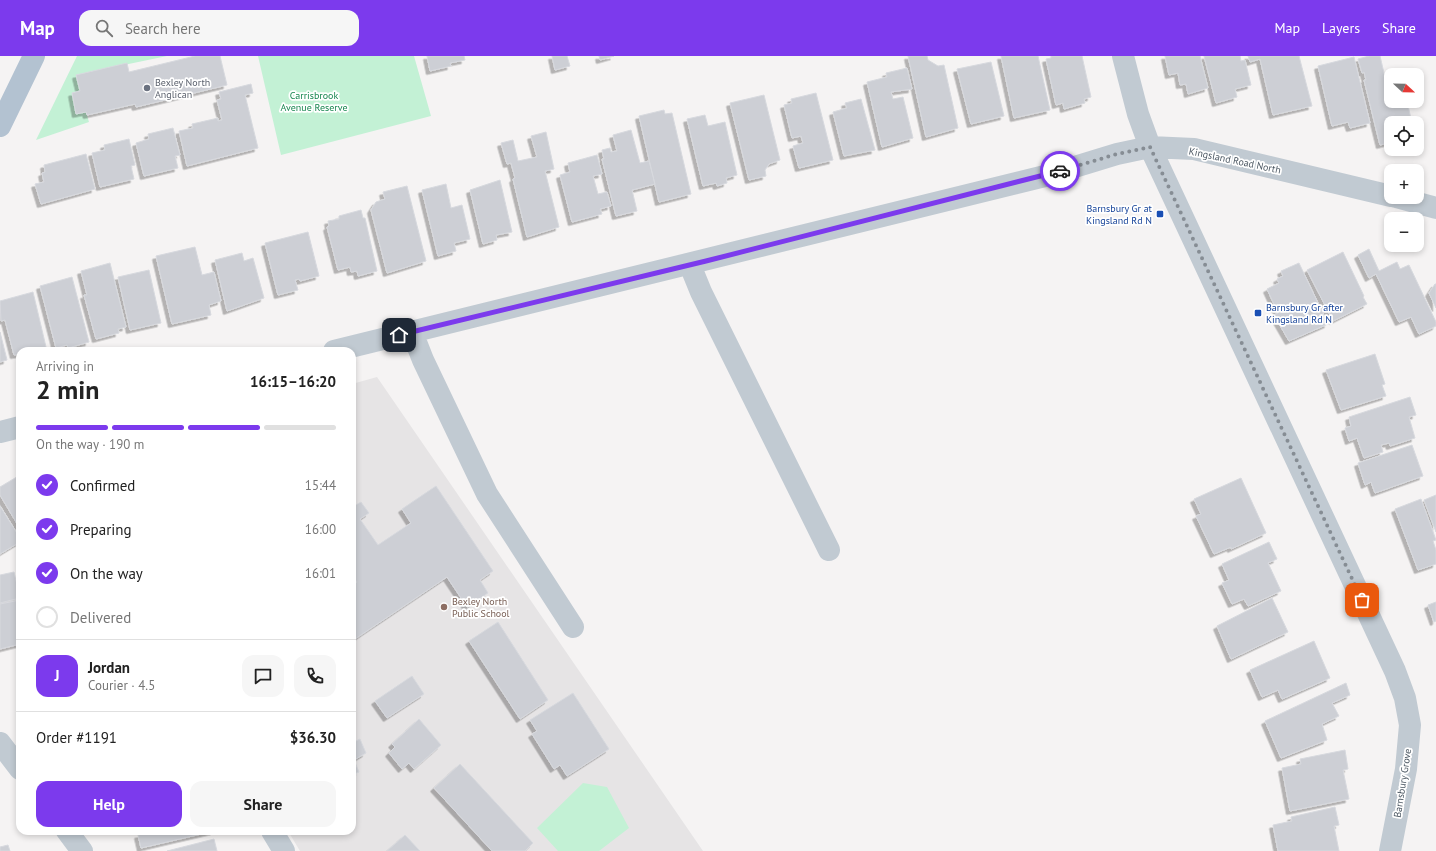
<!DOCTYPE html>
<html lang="en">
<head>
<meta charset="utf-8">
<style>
	:root { --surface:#fff; --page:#f6f6f6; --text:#222; --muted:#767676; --line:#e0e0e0; --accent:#7c3aed }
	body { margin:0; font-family:"PT Sans",sans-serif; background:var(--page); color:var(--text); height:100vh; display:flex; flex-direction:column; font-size:15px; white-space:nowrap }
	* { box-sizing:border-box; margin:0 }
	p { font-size:13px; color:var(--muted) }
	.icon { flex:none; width:22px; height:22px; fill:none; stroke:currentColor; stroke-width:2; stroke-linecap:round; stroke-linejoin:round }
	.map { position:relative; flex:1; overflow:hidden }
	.details { position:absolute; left:16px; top:291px; width:340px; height:488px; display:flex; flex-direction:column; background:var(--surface); border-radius:12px; box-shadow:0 2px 6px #0003 }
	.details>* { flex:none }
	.needle { width:26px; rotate:112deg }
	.tools { position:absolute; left:1384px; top:12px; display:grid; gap:8px }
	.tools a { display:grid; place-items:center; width:40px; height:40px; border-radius:8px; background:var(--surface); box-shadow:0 2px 6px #0003; font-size:20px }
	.pin { position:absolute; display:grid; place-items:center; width:34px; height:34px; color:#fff; margin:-17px; border-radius:8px; box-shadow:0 2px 6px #0006 }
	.courier { position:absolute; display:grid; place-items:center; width:40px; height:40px; margin:-20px; border:3px solid #7c3aed; border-radius:50%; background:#fff; color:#222; box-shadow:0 1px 5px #0007 }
	.head em { font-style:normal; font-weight:800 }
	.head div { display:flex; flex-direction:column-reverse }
	.head { display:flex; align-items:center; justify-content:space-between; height:68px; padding:0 20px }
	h1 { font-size:26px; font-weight:800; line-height:30px }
	.bar { display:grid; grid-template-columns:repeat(4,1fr); gap:6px 4px; align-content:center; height:48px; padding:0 20px }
	.bar i { height:5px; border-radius:3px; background:var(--line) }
	.bar .on { background:var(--accent) }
	.bar p { grid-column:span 4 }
	.line { display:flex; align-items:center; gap:10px; padding:0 20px; border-top:1px solid var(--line) }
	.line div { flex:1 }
	.round { display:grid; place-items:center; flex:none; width:42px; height:42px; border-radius:12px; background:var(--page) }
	ol { padding:0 20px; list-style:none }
	li { display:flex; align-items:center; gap:12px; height:44px }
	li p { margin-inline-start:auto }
	li .icon { padding:4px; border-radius:50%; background:var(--accent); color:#fff; stroke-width:4 }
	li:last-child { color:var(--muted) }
	li i { width:22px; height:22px; border:2px solid var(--line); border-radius:50% }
	.action { display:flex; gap:8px; margin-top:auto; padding:8px 20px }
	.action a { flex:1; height:46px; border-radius:12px; background:var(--accent); color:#fff; font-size:16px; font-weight:800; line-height:46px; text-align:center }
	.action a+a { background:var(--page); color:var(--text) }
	header { display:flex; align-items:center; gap:24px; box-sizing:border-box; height:56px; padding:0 20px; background:var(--accent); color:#fff }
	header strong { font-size:19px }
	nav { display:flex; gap:22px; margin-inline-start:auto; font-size:14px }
	.search { width:280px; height:36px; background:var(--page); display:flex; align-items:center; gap:10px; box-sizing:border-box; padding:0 14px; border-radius:12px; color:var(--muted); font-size:15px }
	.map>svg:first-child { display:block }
	.education { fill:#e6e4e5 }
	.green { fill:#c3f1d5 }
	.building { fill:#cdcfd5; stroke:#d7d9de; filter:url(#shadow) }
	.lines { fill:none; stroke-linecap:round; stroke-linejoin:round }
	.minor { stroke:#c1cad2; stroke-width:22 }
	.major { stroke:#b3c2d1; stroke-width:22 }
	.done { stroke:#868d94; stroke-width:4; stroke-dasharray:0 7.2 }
	.route { stroke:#7c3aed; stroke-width:5 }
	.worship-dot { fill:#6b7280; stroke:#fff; stroke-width:1.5 }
	.transit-dot { fill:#1a4fb4; stroke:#fff; stroke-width:1.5 }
	.education-dot { fill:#8d6e63; stroke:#fff; stroke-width:1.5 }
	.labels { text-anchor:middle; stroke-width:3.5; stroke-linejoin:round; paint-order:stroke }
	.worship-label { font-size:10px; fill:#5b616d; stroke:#fff; text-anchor:start }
	.park-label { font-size:10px; fill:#17864f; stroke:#fff }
	.street-label { font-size:10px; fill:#4a5661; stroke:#fff }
	.transit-label { font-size:10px; fill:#164399; stroke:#fff; text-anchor:end }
	.education-label { font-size:10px; fill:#785e54; stroke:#fff; text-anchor:start }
</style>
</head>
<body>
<header>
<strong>Map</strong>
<div class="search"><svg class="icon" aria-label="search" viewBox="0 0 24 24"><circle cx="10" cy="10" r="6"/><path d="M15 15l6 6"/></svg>Search here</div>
<nav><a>Map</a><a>Layers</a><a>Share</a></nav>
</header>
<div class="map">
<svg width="1436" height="795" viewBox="0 0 1436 795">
	<defs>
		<filter id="shadow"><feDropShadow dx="-3.5" dy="3.5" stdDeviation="0" flood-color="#0004"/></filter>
	</defs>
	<rect width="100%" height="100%" fill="#f5f3f3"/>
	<!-- education -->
	<path class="education" d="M377,321L703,795H300L288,775H352V328Z"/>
	<!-- green -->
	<path class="green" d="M77,0H167L76,19L80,35L72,37L76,57L86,56L89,66L36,84Z
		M258,0H414L431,60L281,99Z
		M583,727L607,731L629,772L599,795H558L537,772Z"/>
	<!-- building -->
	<path class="building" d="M195,0H220L227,29L136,51L135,48L87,59L86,56L76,58L72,37L80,35L76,19L127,7L129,16Z
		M427,0H464L465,4L450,7L451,10L430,15Z
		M552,0H567L570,10L555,14Z
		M599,0H614L600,4Z
		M908,0H927L928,4L938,10L944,9L958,72L926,81Z
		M1001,0H1038L1050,54L1014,62Z
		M1051,0H1082L1091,41L1084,43L1085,47L1064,53L1063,47L1056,49L1046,3L1051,2Z
		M1165,0H1200L1208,32L1188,38L1186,28L1180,29L1178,17L1169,19Z
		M1204,0H1240L1241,5L1245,4L1251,29L1235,33L1237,41L1216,47Z
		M1248,0H1299L1312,50L1273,59L1260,3L1250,6Z
		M1369,0H1380L1385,21L1391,19V45H1407L1412,67H1391V86L1380,89L1364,24H1366L1364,16L1362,17L1358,3Z
		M1354,1L1370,67L1350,72L1348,66L1332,70L1318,10Z
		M991,6L1004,60L971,68L957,13Z
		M907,12L912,33L891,36L893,43L903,41L913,82L882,91L867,26L887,21L886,17Z
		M251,28L253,37L245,39L258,92L187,110L179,75L193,72L192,68L218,62V65L222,64L217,44L221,43L219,36Z
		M816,37L833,104L799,112L793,90L803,87L801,80L792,82L784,49L792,47L791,43Z
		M764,39L780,104L769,108L765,114L766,120L749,124L730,47Z
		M861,43L875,94L844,100L833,56L847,52L845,47Z
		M664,54L665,58L672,57L691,138L659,146L639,60Z
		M705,59L708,70L725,66L737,119L726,122L727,127L717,130L716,127L703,130L687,63Z
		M173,72L180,99L175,100L178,112L144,120L136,87L149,83L148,78Z
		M631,74L640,107L649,105L655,128L632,134L637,155L616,160L602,103H604L602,94L610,92L611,96L617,95L613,79Z
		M546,76L554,113L545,115L559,171L527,181L513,123L515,122L511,107L507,108L501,87L513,84L518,105L537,101L531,80Z
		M129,83L135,109L131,110L134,123L100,131L92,97L105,94L104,89Z
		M86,98L95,133L41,148L35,128L44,126L42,117L45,116L44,109Z
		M597,99L602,118L593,120L598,138L607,136L611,150L600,153L602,158L572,166L560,119L570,116L568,107Z
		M500,124L512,176L496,179L497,184L483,188L470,134Z
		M446,128L451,152L462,149L470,183L454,187L456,195L438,200L422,134Z
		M407,130L426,205L387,217L371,154L376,146L385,143L383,136Z
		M361,154L363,162H365L377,215L358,220L357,215L351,216L350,211L338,214L327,171L329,170L328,165L339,163V160Z
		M308,176L319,220L300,225L299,223L295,224L298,234L278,239L265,187Z
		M195,191L202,219L214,216L221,245L209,249L211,259L172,268L156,200Z
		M1369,193L1379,215L1397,206L1400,213L1409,209L1436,266V270L1419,278L1411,261L1399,266L1376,218L1369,222L1358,199Z
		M1343,196L1364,240L1363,241L1367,248L1333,265L1307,214Z
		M242,197L244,205L253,202L264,242L227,255L215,204Z
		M110,207L126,271L118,273L119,277L96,283L84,239H87L81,215Z
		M1299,207L1328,268L1289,285L1274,259L1278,257L1267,233L1279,227L1277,223L1283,220L1281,215Z
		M149,214L161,267L130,274L118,221Z
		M72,221L89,286L68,292L67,289L56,292L40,230Z
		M1435,228H1436V252L1429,237Z
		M33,236L47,295H20V298L14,299L5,264L1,265L0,245Z
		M0,276L7,304L0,306Z
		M1375,298L1385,328L1382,329L1386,340L1341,354L1326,314Z
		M1410,341L1416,359L1409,361L1415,382L1390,390L1389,387L1381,389L1383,396L1364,402L1357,382L1349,385L1345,372L1351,370L1349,361Z
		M1412,389L1423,420L1375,437L1371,426L1365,429L1358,407Z
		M20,419V470L19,471L0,439V431Z
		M1241,422L1266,477L1231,493V491L1214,498L1196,460L1201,458L1194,443Z
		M436,430L493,515L480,524L488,537L467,551L447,521L352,585V530L357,526L352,519V447L354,450L361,446L369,457L360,463L378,489L411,467L402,453Z
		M1436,439V476L1424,444Z
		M1421,443L1436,484L1433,485L1436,494V508L1418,514L1395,453Z
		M0,450L20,482V486L0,498Z
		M1269,486L1277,503L1268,507L1281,535L1248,550L1244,543L1232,548L1222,527L1229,524L1222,508Z
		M14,516L20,542L0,547V519Z
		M1272,542L1288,576L1231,603L1217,570Z
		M20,544V588L0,593V548Z
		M1436,546V565L1434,566L1428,549Z
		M498,566L548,644L520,663L469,585Z
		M1314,585L1330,622L1282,643L1278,634L1262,641L1250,614Z
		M412,620L424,638L387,662L375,645Z
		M1346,627L1350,639L1332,647L1339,660L1322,668L1327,684L1281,702L1265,665Z
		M573,637L609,693L567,720L560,709L554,713L532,678L537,675L530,664Z
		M419,663L441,689L414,713L409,707L402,713L389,697L395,691L392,688Z
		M360,683L366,697L354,704L359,716L352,719V687Z
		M1345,694L1348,713L1343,714L1349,743L1290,755L1282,712L1301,708L1300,703Z
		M460,708L533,787L525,795H492L434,732Z
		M1335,751L1339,769L1334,770L1339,795H1278L1273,769L1292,765L1291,761Z
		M148,775H214L141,792L138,779L148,777Z
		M405,779L420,795H387Z
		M214,783L217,795H167Z
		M8,789L10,795H0V791Z"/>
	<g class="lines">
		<!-- minor -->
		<path class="minor" d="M1123,0L1138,58L1150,91L1395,615L1405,642L1410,669L1406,713L1390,795
			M1396,141L1436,152
			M690,209L701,236L829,494
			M412,276L423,304L487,438L573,571
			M334,295L1045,120L1117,98L1150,91L1194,93L1391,140
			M0,376L20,371
			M0,687L20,713
			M67,775L82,795
			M272,775L284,795"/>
		<!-- major -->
		<path class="major" d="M0,70L34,0"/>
	</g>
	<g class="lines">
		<!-- done -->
		<path class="done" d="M1060,115L1117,98L1150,91L1362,544"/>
		<!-- route -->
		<path class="route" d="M399,279L706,205L1060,115"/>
	</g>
	<!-- markers -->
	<circle class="worship-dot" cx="147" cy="32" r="4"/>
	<g class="transit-dot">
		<rect x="1156" y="154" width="8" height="8" rx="2"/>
		<rect x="1254" y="253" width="8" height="8" rx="2"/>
	</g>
	<circle class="education-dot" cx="444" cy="551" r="4"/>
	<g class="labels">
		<!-- worship labels -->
		<g class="worship-label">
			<text x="155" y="30">Bexley North<tspan x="155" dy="12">Anglican</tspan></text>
		</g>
		<!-- park labels -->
		<g class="park-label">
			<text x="314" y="43">Carrisbrook<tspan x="314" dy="12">Avenue Reserve</tspan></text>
		</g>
		<!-- street labels -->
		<g class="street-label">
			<text transform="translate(1235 104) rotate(12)" y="4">Kingsland Road North</text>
			<text transform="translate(1402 727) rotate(-81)" y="4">Barnsbury Grove</text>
		</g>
		<!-- transit labels -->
		<g class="transit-label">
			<text x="1152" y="156">Barnsbury Gr at<tspan x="1152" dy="12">Kingsland Rd N</tspan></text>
			<text x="1266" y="255" text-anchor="start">Barnsbury Gr after<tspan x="1266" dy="12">Kingsland Rd N</tspan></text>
		</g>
		<!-- education labels -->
		<g class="education-label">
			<text x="452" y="549">Bexley North<tspan x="452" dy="12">Public School</tspan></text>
		</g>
	</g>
</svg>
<div class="tools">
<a><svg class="needle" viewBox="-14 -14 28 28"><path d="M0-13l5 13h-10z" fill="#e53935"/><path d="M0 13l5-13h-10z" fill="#767676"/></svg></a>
<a><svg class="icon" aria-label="locate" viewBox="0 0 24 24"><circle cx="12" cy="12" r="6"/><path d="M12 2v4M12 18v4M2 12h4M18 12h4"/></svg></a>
<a>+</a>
<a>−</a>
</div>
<div class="pin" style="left:1362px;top:544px;background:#ea580c"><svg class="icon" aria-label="bag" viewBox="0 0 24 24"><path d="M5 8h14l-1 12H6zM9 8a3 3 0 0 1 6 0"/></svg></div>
<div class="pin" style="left:399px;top:279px;background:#1f2937"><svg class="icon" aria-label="home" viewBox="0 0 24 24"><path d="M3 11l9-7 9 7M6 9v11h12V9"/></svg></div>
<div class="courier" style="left:1060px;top:115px"><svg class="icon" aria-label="car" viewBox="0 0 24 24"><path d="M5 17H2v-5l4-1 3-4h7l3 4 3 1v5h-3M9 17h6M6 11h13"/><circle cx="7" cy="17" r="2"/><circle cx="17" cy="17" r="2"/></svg></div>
<section class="details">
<div class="head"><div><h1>2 min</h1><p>Arriving in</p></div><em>16:15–16:20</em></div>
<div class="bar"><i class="on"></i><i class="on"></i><i class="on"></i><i></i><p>On the way · 190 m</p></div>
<ol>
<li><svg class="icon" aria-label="check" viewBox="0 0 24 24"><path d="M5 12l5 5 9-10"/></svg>Confirmed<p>15:44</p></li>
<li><svg class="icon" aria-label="check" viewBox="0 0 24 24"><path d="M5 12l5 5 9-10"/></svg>Preparing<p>16:00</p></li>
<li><svg class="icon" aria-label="check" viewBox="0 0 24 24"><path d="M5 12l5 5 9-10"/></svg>On the way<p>16:01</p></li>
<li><i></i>Delivered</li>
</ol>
<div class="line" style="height:72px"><b class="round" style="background:var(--accent);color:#fff">J</b><div><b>Jordan</b><p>Courier · 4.5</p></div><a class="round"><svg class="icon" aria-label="chat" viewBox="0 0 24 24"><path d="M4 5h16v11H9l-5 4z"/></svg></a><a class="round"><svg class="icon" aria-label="phone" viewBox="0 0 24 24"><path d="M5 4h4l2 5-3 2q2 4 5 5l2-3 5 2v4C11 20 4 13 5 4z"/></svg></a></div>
<div class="line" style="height:52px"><div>Order #1191</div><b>$36.30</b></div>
<div class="action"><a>Help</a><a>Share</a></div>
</section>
</div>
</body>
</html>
